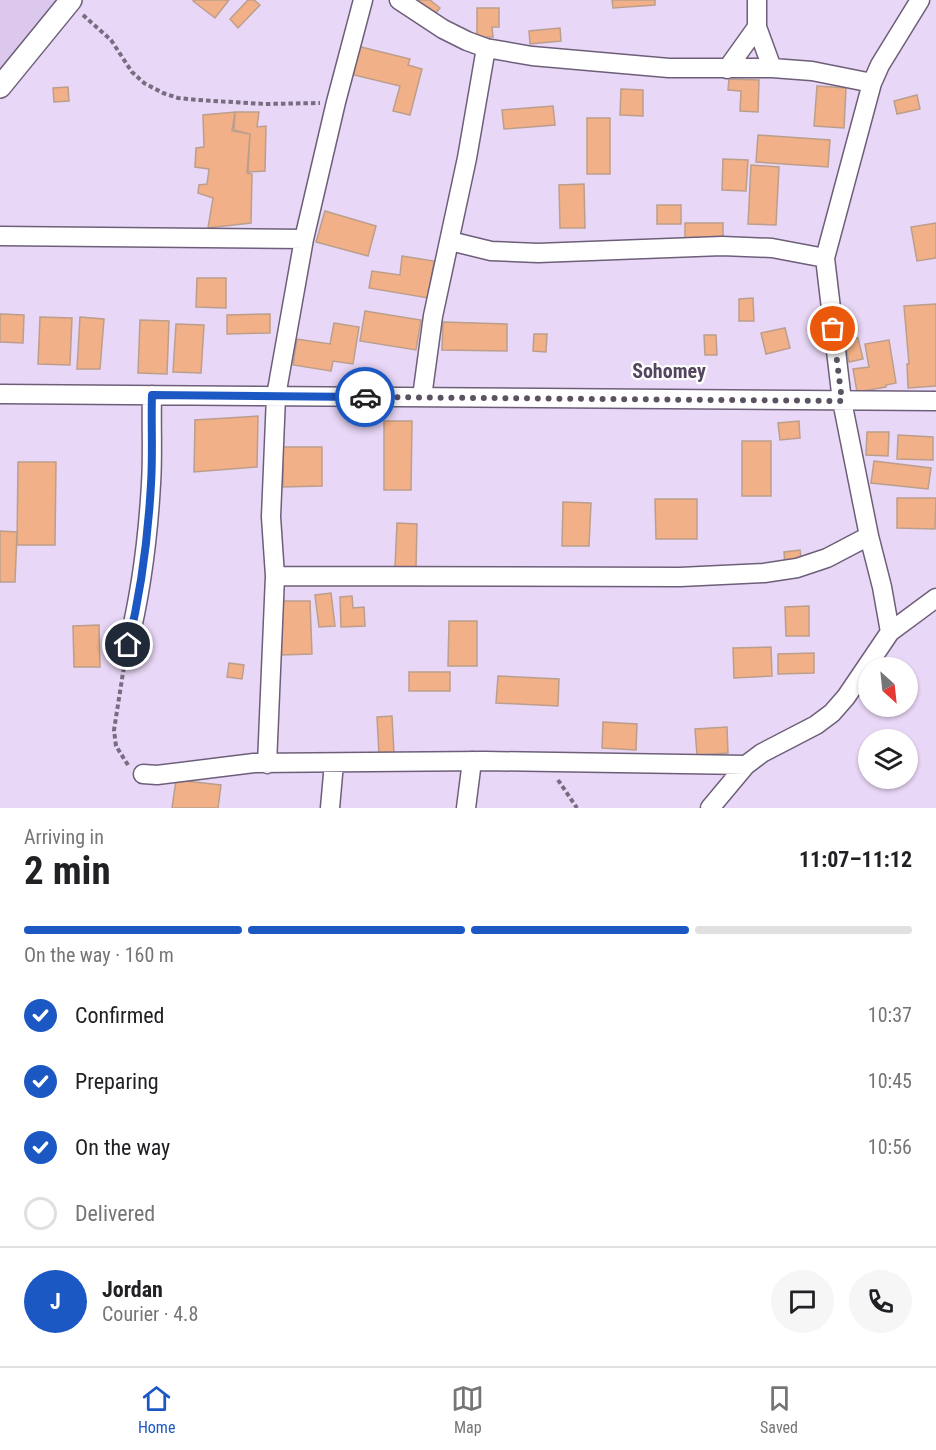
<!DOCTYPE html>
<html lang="en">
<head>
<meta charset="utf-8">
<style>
	:root { --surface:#fff; --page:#f6f6f6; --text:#202124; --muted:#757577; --line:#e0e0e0; --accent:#1c58c4 }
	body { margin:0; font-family:"Roboto Condensed",sans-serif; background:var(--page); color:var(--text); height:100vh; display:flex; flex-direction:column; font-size:22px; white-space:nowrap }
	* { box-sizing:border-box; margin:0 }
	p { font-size:20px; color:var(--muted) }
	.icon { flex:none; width:33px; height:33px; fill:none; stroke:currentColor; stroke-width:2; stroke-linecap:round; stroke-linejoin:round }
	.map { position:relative; height:808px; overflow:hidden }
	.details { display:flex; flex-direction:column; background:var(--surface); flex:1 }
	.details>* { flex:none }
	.needle { width:39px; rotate:153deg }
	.fabs { position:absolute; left:858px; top:657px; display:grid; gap:12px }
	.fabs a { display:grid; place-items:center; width:60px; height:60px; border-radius:50%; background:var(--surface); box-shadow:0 2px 4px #0004; font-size:30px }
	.pin { position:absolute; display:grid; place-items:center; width:51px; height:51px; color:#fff; margin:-26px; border:3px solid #fff; border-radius:50%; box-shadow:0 2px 6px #0007 }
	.courier { position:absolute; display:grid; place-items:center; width:60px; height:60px; margin:-30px; border:4px solid #1c58c4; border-radius:50%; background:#fff; color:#222; box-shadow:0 2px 8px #0007 }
	.head em { font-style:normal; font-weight:700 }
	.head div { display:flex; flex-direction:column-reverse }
	.head { display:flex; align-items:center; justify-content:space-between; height:102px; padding:0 24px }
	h1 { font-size:39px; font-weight:700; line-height:45px }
	.bar { display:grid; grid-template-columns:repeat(4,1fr); gap:9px 6px; align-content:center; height:72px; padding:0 24px }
	.bar i { height:8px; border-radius:4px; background:var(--line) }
	.bar .selected { background:var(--accent) }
	.bar p { grid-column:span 4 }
	.line { display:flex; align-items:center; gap:15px; padding:0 24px; border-top:2px solid var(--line) }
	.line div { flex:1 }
	.round { display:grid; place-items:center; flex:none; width:63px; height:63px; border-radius:32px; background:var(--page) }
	ol { padding:0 24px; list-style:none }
	li { display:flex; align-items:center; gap:18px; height:66px }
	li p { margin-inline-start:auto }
	li .icon { padding:6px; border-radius:50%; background:var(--accent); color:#fff; stroke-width:4 }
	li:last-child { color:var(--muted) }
	li i { width:33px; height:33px; border:3px solid var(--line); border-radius:50% }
	.dock { display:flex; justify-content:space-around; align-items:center; height:84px; border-top:2px solid var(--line); background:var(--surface); font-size:16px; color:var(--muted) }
	.dock a { display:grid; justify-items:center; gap:3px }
	.dock .selected { color:var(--accent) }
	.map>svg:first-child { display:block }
	.built { fill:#dcc8ec }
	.building { fill:#f1b087; stroke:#bc9e8c; stroke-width:1.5 }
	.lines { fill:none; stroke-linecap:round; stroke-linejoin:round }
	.minor-casing { stroke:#6d5f79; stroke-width:21 }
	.tertiary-casing { stroke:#6d5f79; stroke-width:24 }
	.path { stroke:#786d80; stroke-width:4; stroke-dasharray:4.5 3; stroke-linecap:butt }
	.minor { stroke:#fff; stroke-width:18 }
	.tertiary { stroke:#fff; stroke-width:21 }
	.done { stroke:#5b5262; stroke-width:6; stroke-dasharray:0 10.8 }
	.route { stroke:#1c58c4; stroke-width:8 }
	.labels { text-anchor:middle; stroke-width:4.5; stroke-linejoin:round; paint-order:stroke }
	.quarter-label { font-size:20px; font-weight:bold; fill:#53455e; stroke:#fff }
</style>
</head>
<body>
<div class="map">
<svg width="936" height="808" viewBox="0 0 936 808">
	<rect width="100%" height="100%" fill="#e8d7f6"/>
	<!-- built -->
	<path class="built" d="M0,0H60L0,71Z"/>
	<!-- building -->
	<path class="building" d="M194,0H229L215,18L193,1Z
		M248,0H254L260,5L238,28L230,19Z
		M413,0H430L440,8L433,16Z
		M612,0H655V5L613,8Z
		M477,8H499V27H492L493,37H477Z
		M560,28L561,41L530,44L529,31Z
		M353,45L410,59L408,65L422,69L410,115L393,111L400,86L346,73Z
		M729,79L759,80L758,112L740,111L741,91L728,90Z
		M817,86L846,88L844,128L814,126Z
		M68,87L69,101L54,102L53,88Z
		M621,89L643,90V116L620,115Z
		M917,95L920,109L897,114L894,101Z
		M553,106L555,125L504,129L502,110Z
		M235,112H259L257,127L266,126L265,171L248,172L250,134L234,130Z
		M235,112L232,131L250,134L247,173L252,174L251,223L208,228L213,198L198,193L199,185L207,184L209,169L195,167L196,148L204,147L203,115Z
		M587,118H610V174H587Z
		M758,135L830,140L828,167L756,162Z
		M723,159L748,160L746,191L722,190Z
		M751,165L779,167L776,225L748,224Z
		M584,184L585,228H560L559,185Z
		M657,205H681V224H657Z
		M325,211L376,226L368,256L316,242Z
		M685,223H723V242L685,243Z
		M936,223V258L917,261L911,227Z
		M402,256L434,261L428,298L369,288L372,271L400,275Z
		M197,278H226V308L196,307Z
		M753,298L754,321H739V299Z
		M936,304V386L908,388L907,364H909L904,306Z
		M365,311L421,320L416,350L360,341Z
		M0,314L24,315L23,343L0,342Z
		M270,314V333L227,334V315Z
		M40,317L72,318L70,365L38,364Z
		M80,317L104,319L100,369H77Z
		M140,320L169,321L167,374L138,373Z
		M443,322L507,324V351L442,350Z
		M334,323L359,327L353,364L333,361L331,371L293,365L297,339L330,344Z
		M176,324L204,325L201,373L173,372Z
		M785,328L790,348L766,354L761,333Z
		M534,334H547L546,352L533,351Z
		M704,335H716L717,355H705Z
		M858,338L863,359L849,362L845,341Z
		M889,340L896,383L886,385V387L857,392L853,369L869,367L865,344Z
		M258,416L257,467L194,472L195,420Z
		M384,421H412L411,490H384Z
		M799,421L800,438L780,440L778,423Z
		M867,432H889L888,456L866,455Z
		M898,435L933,437V460L897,459Z
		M742,441H771V496H742Z
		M283,447H322V486L283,487Z
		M874,461L931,468L928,489L871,483Z
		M18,462H56L55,545H17Z
		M897,498H936L935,529L897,528Z
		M655,499H697V539H656Z
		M563,502L591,503L589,546H562Z
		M397,523L417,524L416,568L395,567Z
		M0,531L17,532L15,582H0Z
		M800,550L802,565L785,566L784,552Z
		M331,593L335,626L319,627L315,595Z
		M352,596L353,608L364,607L365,626L341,627L340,597Z
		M279,601H310L312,654L280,655Z
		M809,606V636H786L785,607Z
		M449,621H477V666H448Z
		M99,625L100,667H74L73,626Z
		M771,647L772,676L734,678L733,648Z
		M814,653V673L778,674V654Z
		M229,663L244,665L242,679L227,677Z
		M409,672H450V691H409Z
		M498,676L559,679L558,706L496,703Z
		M392,716L394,753L379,754L377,717Z
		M603,722L637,724L636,750L602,748Z
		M727,727L728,753L697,755L695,729Z
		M176,780L221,785L218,808H172Z"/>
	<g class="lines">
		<defs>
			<path id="minor" d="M399,0L443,29L467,41L486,48L532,56L669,68H772L812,71L872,83
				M757,0V27L772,68
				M727,69L757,27
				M0,236L304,239
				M450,241L491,251L538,253L722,246L772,248L825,258
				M0,394L936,401
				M422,397L433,316L467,158L486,48
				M275,576L680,577L764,573L797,568L827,558L869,536
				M890,632L882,587L869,536L842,401L825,258L872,83L880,65L920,0
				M128,645C141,593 148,537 151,484C153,454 151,425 152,395
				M267,764L275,576L271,517L276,396L304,239L336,102L363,0
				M143,774L157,775L254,763L485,761L746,765
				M330,808L334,763
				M466,808L472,761
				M710,808L746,765L762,753L816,725L832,713L846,697L890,632L936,598"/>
			<path id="tertiary" d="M0,87L71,0"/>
		</defs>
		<!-- minor casing -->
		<use href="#minor" class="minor-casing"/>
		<!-- tertiary casing -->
		<use href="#tertiary" class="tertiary-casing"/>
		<!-- path -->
		<path class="path" d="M83,15L111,40L132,72L144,83L163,93L178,98L198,100L265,104L320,103
			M125,660L114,730L116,746L128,765
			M558,780L577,808"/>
		<!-- minor -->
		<use href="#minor" class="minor"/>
		<!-- tertiary -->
		<use href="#tertiary" class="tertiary"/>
	</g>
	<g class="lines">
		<!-- done -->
		<path class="done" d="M365,397L842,401L833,329"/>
		<!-- route -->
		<path class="route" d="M128,645C141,592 148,538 151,484C153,454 151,425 152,395L365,397"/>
	</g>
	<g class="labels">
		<!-- quarter labels -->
		<g class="quarter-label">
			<text x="669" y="378">Sohomey</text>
		</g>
	</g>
</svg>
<div class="fabs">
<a><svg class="needle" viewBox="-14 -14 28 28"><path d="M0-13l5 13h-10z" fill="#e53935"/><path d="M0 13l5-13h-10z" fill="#757577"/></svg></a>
<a><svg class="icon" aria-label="layers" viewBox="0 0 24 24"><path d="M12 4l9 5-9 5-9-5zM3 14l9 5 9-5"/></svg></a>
</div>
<div class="pin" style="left:833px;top:329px;background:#ea580c"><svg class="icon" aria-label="bag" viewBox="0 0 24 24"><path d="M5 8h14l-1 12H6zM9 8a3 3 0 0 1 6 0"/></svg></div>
<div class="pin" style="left:128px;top:645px;background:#1f2937"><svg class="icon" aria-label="home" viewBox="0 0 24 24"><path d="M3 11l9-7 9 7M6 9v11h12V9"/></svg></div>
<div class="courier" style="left:365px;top:397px"><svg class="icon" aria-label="car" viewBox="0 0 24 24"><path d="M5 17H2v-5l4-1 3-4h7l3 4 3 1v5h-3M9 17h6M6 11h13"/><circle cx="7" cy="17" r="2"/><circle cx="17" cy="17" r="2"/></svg></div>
</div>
<section class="details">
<div class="head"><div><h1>2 min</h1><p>Arriving in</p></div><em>11:07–11:12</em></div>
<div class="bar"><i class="selected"></i><i class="selected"></i><i class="selected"></i><i></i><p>On the way · 160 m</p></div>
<ol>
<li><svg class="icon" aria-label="check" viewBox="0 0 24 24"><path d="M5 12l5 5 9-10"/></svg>Confirmed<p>10:37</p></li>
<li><svg class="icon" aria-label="check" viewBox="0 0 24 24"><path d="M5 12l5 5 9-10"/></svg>Preparing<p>10:45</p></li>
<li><svg class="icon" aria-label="check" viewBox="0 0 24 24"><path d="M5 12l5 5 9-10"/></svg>On the way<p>10:56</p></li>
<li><i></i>Delivered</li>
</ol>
<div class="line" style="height:108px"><b class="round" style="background:var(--accent);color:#fff">J</b><div><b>Jordan</b><p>Courier · 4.8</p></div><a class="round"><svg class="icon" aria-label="chat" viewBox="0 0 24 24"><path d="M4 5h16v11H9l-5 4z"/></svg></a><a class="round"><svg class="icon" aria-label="phone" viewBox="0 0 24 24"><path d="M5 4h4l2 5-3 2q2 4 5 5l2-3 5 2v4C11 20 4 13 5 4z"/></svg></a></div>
</section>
<nav class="dock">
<a class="selected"><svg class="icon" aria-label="home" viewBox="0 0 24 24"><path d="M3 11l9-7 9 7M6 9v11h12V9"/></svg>Home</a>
<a><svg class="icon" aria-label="map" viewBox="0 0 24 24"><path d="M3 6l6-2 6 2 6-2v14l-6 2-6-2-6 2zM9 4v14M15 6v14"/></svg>Map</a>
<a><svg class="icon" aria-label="saved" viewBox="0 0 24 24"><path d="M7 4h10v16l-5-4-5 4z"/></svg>Saved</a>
</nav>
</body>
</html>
